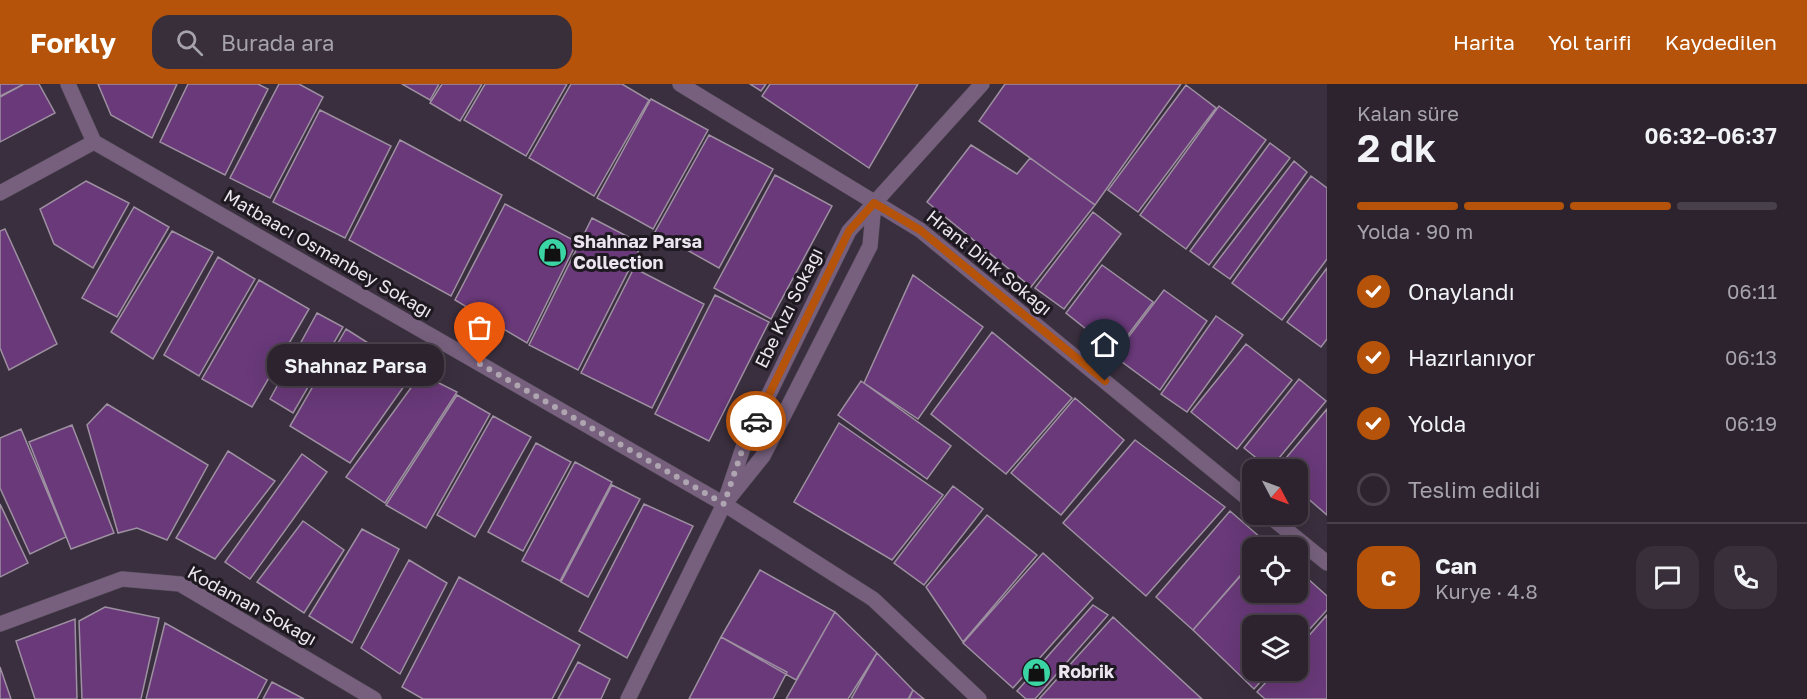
<!DOCTYPE html>
<html lang="tr">
<head>
<meta charset="utf-8">
<style>
	:root { --surface:#2c232e; --page:#382f3a; --text:#f1f3f6; --muted:#a6a4aa; --line:#48404a; --accent:#b45309 }
	body { margin:0; font-family:"Golos Text",sans-serif; background:var(--page); color:var(--text); height:100vh; display:flex; flex-direction:column; font-size:22px; white-space:nowrap }
	* { box-sizing:border-box; margin:0 }
	p { font-size:20px; color:var(--muted) }
	.icon { flex:none; width:33px; height:33px; fill:none; stroke:currentColor; stroke-width:2; stroke-linecap:round; stroke-linejoin:round }
	.map { position:relative; flex:1; overflow:hidden }
	.sheet { display:flex; flex-direction:column; background:var(--surface); width:480px }
	.sheet>* { flex:none }
	.needle { width:39px; rotate:131deg }
	.buttons { position:absolute; left:1242px; top:375px; display:grid; gap:12px }
	.buttons a { display:grid; place-items:center; width:66px; height:66px; border-radius:12px; background:var(--surface); box-shadow:0 6px 24px #0002,0 0 0 2px var(--line); font-size:30px }
	.pin { position:absolute; display:grid; place-items:center; width:51px; height:51px; color:#fff; margin:-62px -26px; border-radius:50% 50% 50% 0; rotate:-45deg; box-shadow:0 0 6px #0007 }
	.pin .icon { rotate:45deg }
	.courier { position:absolute; display:grid; place-items:center; width:60px; height:60px; margin:-30px; border:4px solid #b45309; border-radius:50%; background:#fff; color:#222; box-shadow:0 2px 8px #0007 }
	.bubble { position:absolute; height:42px; border-radius:18px; background:var(--surface); box-shadow:0 6px 24px #0002,0 0 0 2px var(--line); font-size:20px; font-weight:600; line-height:42px; text-align:center }
	.head em { font-style:normal; font-weight:600 }
	.head div { display:flex; flex-direction:column-reverse }
	.head { display:flex; align-items:center; justify-content:space-between; height:102px; padding:0 30px }
	h1 { font-size:39px; font-weight:600; line-height:45px }
	.bar { display:grid; grid-template-columns:repeat(4,1fr); gap:9px 6px; align-content:center; height:72px; padding:0 30px }
	.bar i { height:8px; border-radius:4px; background:var(--line) }
	.bar .on { background:var(--accent) }
	.bar p { grid-column:span 4 }
	.line { display:flex; align-items:center; gap:15px; padding:0 30px; border-top:2px solid var(--line) }
	.line div { flex:1 }
	.round { display:grid; place-items:center; flex:none; width:63px; height:63px; border-radius:18px; background:var(--page) }
	ol { padding:0 30px; list-style:none }
	li { display:flex; align-items:center; gap:18px; height:66px }
	li p { margin-inline-start:auto }
	li .icon { padding:6px; border-radius:50%; background:var(--accent); color:#fff; stroke-width:4 }
	li:last-child { color:var(--muted) }
	li i { width:33px; height:33px; border:3px solid var(--line); border-radius:50% }
	header { display:flex; align-items:center; gap:36px; box-sizing:border-box; height:84px; padding:0 30px; background:var(--accent); color:#fff }
	header strong { font-size:28px }
	nav { display:flex; gap:33px; margin-inline-start:auto; font-size:21px }
	.search { width:420px; height:54px; background:var(--page); display:flex; align-items:center; gap:15px; box-sizing:border-box; padding:0 21px; border-radius:18px; color:var(--muted); font-size:22px }
	main { display:flex; flex:1; min-height:0 }
	.map>svg:first-child { display:block }
	.building { fill:#693979; stroke:#9d90a1; stroke-width:1.5 }
	.lines { fill:none; stroke-linecap:round; stroke-linejoin:round }
	.minor-casing { stroke:#564c5a; stroke-width:16 }
	.minor { stroke:#76607d; stroke-width:15 }
	.done { stroke:#aea5b1; stroke-width:6; stroke-dasharray:0 10.8 }
	.route { stroke:#b45309; stroke-width:8 }
	.labels { text-anchor:middle; stroke-width:6; stroke-linejoin:round; paint-order:stroke }
	.poi-label { font-size:18px; font-weight:bold; fill:#ece5ef; stroke:#1e1920; text-anchor:start }
	.street-label { font-size:18px; fill:#ece5ef; stroke:#1e1920 }
</style>
</head>
<body>
<header>
<strong>Forkly</strong>
<div class="search"><svg class="icon" aria-label="search" viewBox="0 0 24 24"><circle cx="10" cy="10" r="6"/><path d="M15 15l6 6"/></svg>Burada ara</div>
<nav><a>Harita</a><a>Yol tarifi</a><a>Kaydedilen</a></nav>
</header>
<main>
<div class="map">
<svg width="1327" height="615" viewBox="0 0 1327 615">
	<rect width="100%" height="100%" fill="#3a2f3e"/>
	<!-- building -->
	<path class="building" d="M0,0H24L0,12Z
		M24,0H39L55,29L0,58V13Z
		M98,0H177L152,54L111,31Z
		M188,0H258L268,5L225,91L160,58Z
		M279,0H299L323,13L270,114L230,94Z
		M402,0H439L430,16Z
		M442,0H482L460,37L430,19Z
		M485,0H567L526,72L464,36Z
		M571,0H622L649,16L594,112L529,74Z
		M750,0H766L761,7Z
		M770,0H918L869,84L762,12Z
		M1005,0H1181L1095,121L979,37Z
		M1186,1L1216,24L1138,128L1108,106Z
		M651,15L708,46L653,145L597,114Z
		M1219,22L1266,56L1186,165L1140,131Z
		M320,26L391,62L345,154L273,118Z
		M709,51L773,85L719,184L655,148Z
		M400,56L502,111L451,212L349,156Z
		M1270,59L1290,74L1209,181L1190,167Z
		M971,61L1017,90L1030,74L1095,121L1031,203L927,118Z
		M1294,77L1307,88L1230,195L1213,183Z
		M775,91L832,122L771,235L714,204Z
		M1311,92L1327,104V175L1282,236L1232,199Z
		M86,97L129,119L93,184L54,160L40,125Z
		M505,120L577,158L527,259L455,216Z
		M134,123L169,143L117,233L82,214Z
		M1093,128L1121,150L1064,225L1035,204Z
		M592,134L642,160L578,286L529,261Z
		M5,145L57,260L9,286L0,264V147Z
		M172,147L213,168L153,275L111,248Z
		M218,173L255,195L199,292L164,271Z
		M1102,181L1153,218L1115,268L1066,229Z
		M634,184L704,220L652,324L581,289Z
		M1327,184V255L1321,263L1287,238Z
		M913,191L983,243L918,335L864,299Z
		M259,196L309,225L252,323L202,295Z
		M1164,206L1207,237L1160,306L1114,272Z
		M715,211L769,238L709,357L655,330Z
		M317,229L343,243L293,329L270,315Z
		M1216,232L1243,251L1187,328L1161,310Z
		M346,245L414,288L350,379L290,342Z
		M992,248L1072,314L1006,390L931,330Z
		M1246,260L1292,296L1237,365L1191,328Z
		M421,290L457,308L385,419L346,393Z
		M1299,295L1326,317L1270,385L1244,364Z
		M861,297L951,362L927,395L838,331Z
		M457,311L490,330L426,444L386,421Z
		M1075,314L1124,356L1061,431L1011,389Z
		M107,320L208,381L167,456L137,444L118,449L87,341Z
		M1327,325V431L1298,406V386H1276Z
		M493,332L531,353L475,453L437,431Z
		M839,339L943,411L892,476L794,418Z
		M72,341L114,449L71,465L29,358Z
		M21,345L66,453L30,470L0,404V354Z
		M1135,356L1225,423L1146,512L1063,439Z
		M536,359L571,378L523,467L488,448Z
		M228,367L275,397L215,475L176,454Z
		M302,370L327,388L250,495L225,478Z
		M575,378L612,398L560,497L522,477Z
		M612,401L640,415L588,513L561,498Z
		M953,402L983,425L924,501L894,479Z
		M0,420L28,479L0,493Z
		M644,420L693,442L627,574L579,547Z
		M1230,427L1268,460L1265,464H1252V478L1193,546L1156,513Z
		M987,431L1037,471L963,558L926,503Z
		M303,437L344,466L304,529L257,498Z
		M362,445L399,465L352,559L309,532Z
		M1043,469L1093,514L1013,604L963,559Z
		M409,476L447,499L400,590L361,564Z
		M1252,479V508H1298V486L1327,512V526L1298,558V542H1252V586H1271L1254,605L1193,546Z
		M760,486L835,528L796,596L721,553Z
		M459,493L580,561L552,615H423L402,603Z
		M1093,521L1108,531L1035,615H1026L1017,607Z
		M105,523L159,534L141,615H82L79,537Z
		M835,528L877,569L848,615H786Z
		M1327,531V615H1265L1257,608L1277,586H1298V564Z
		M1113,533L1202,615H1039Z
		M75,535L77,615H35L16,557Z
		M165,539L267,596L257,615H146Z
		M721,553L787,588L773,615H689Z
		M877,569L913,606L908,615H851Z
		M578,578L610,595L601,615H558Z
		M0,583L11,615H0Z
		M272,598L304,615H263Z
		M913,606L924,615H909Z"/>
	<g class="lines">
		<defs>
			<path id="minor" d="M68,0L94,58L724,420L873,515L979,615
				M680,0L920,146L1252,418
				M0,109L94,58
				M730,413L763,372L870,162L874,119
				M1267,430L1327,479
				M0,540L122,495L180,500L374,615
				M628,615L724,420L744,361L849,147L982,0"/>
		</defs>
		<!-- minor casing -->
		<use href="#minor" class="minor-casing"/>
		<!-- minor -->
		<use href="#minor" class="minor"/>
	</g>
	<g class="lines">
		<!-- done -->
		<path class="done" d="M480,280L724,420L744,361L756,337"/>
		<!-- route -->
		<path class="route" d="M756,337L849,147L874,119L920,146L1105,297"/>
	</g>
	<!-- icons -->
	<defs>
		<symbol id="shop-disc" viewBox="-11 -11 22 22"><circle r="9.5" fill="#3bd4a4" stroke="#1e1920"/><path d="M-5-2.5h2.3a2.7 3.5 0 0 1 5.4 0H5L5.5 6h-11ZM-1.5-2.5h3a1.5 2.3 0 0 0-3 0Z" fill="#111"/></symbol>
	</defs>
	<g fill-rule="evenodd">
		<use href="#shop-disc" x="536" y="152" width="33" height="33"/>
		<use href="#shop-disc" x="1020" y="572" width="33" height="33"/>
	</g>
	<g class="labels">
		<!-- poi labels -->
		<g class="poi-label">
			<text x="573" y="164">Shahnaz Parsa<tspan x="573" dy="21">Collection</tspan></text>
			<text x="1058" y="594">Robrik</text>
		</g>
		<!-- street labels -->
		<g class="street-label">
			<text transform="translate(328 170) rotate(30)" y="6">Matbaacı Osmanbey Sokağı</text>
			<text transform="translate(989 179) rotate(39)" y="6">Hrant Dink Sokağı</text>
			<text transform="translate(789 224) rotate(-64)" y="6">Ebe Kızı Sokağı</text>
			<text transform="translate(252 522) rotate(29)" y="6">Kodaman Sokağı</text>
		</g>
	</g>
</svg>
<div class="buttons">
<a><svg class="needle" viewBox="-14 -14 28 28"><path d="M0-13l5 13h-10z" fill="#e53935"/><path d="M0 13l5-13h-10z" fill="#a6a4aa"/></svg></a>
<a><svg class="icon" aria-label="locate" viewBox="0 0 24 24"><circle cx="12" cy="12" r="6"/><path d="M12 2v4M12 18v4M2 12h4M18 12h4"/></svg></a>
<a><svg class="icon" aria-label="layers" viewBox="0 0 24 24"><path d="M12 4l9 5-9 5-9-5zM3 14l9 5 9-5"/></svg></a>
</div>
<div class="pin" style="left:480px;top:280px;background:#ea580c"><svg class="icon" aria-label="bag" viewBox="0 0 24 24"><path d="M5 8h14l-1 12H6zM9 8a3 3 0 0 1 6 0"/></svg></div>
<div class="pin" style="left:1105px;top:297px;background:#1f2937"><svg class="icon" aria-label="home" viewBox="0 0 24 24"><path d="M3 11l9-7 9 7M6 9v11h12V9"/></svg></div>
<div class="courier" style="left:756px;top:337px"><svg class="icon" aria-label="car" viewBox="0 0 24 24"><path d="M5 17H2v-5l4-1 3-4h7l3 4 3 1v5h-3M9 17h6M6 11h13"/><circle cx="7" cy="17" r="2"/><circle cx="17" cy="17" r="2"/></svg></div>
<div class="bubble" style="left:267px;top:260px;width:177px">Shahnaz Parsa</div>
</div>
<section class="sheet">
<div class="head"><div><h1>2 dk</h1><p>Kalan süre</p></div><em>06:32–06:37</em></div>
<div class="bar"><i class="on"></i><i class="on"></i><i class="on"></i><i></i><p>Yolda · 90 m</p></div>
<ol>
<li><svg class="icon" aria-label="check" viewBox="0 0 24 24"><path d="M5 12l5 5 9-10"/></svg>Onaylandı<p>06:11</p></li>
<li><svg class="icon" aria-label="check" viewBox="0 0 24 24"><path d="M5 12l5 5 9-10"/></svg>Hazırlanıyor<p>06:13</p></li>
<li><svg class="icon" aria-label="check" viewBox="0 0 24 24"><path d="M5 12l5 5 9-10"/></svg>Yolda<p>06:19</p></li>
<li><i></i>Teslim edildi</li>
</ol>
<div class="line" style="height:108px"><b class="round" style="background:var(--accent);color:#fff">C</b><div><b>Can</b><p>Kurye · 4.8</p></div><a class="round"><svg class="icon" aria-label="chat" viewBox="0 0 24 24"><path d="M4 5h16v11H9l-5 4z"/></svg></a><a class="round"><svg class="icon" aria-label="phone" viewBox="0 0 24 24"><path d="M5 4h4l2 5-3 2q2 4 5 5l2-3 5 2v4C11 20 4 13 5 4z"/></svg></a></div>
</section>
</main>
</body>
</html>
